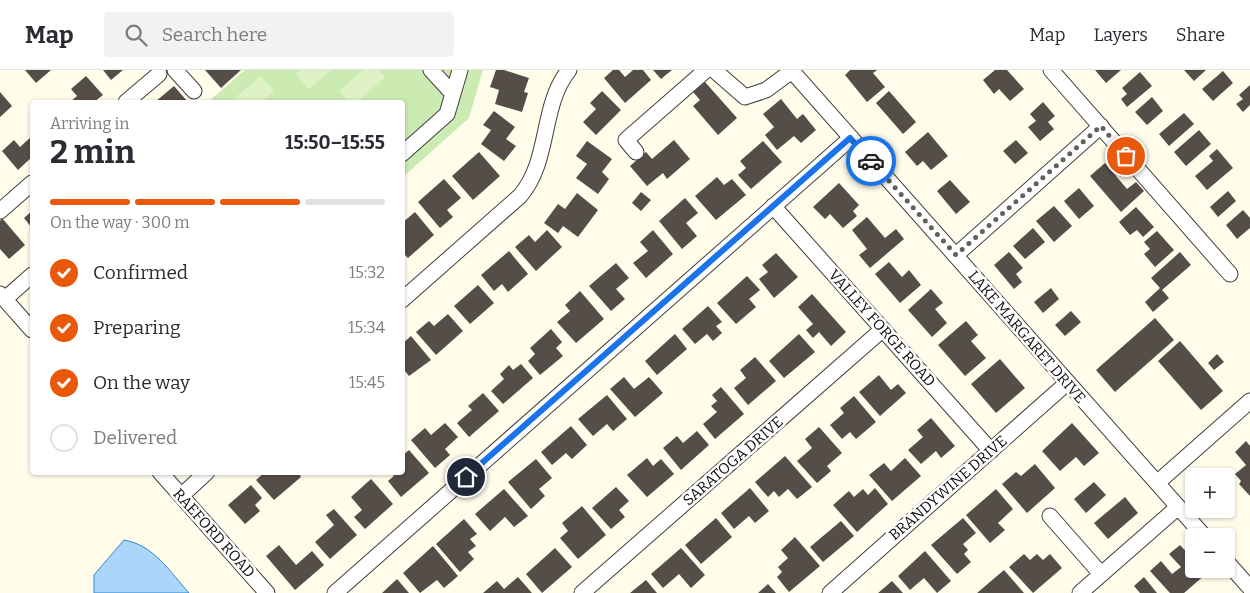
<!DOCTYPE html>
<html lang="en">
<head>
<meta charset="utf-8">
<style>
	:root { --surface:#fff; --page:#f2f2f3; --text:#2b2b33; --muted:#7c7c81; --line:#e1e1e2; --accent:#ea580c }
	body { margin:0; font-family:Bitter,serif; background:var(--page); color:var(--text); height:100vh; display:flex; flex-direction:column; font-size:19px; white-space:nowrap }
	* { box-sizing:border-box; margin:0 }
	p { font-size:16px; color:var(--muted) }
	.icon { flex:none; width:28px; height:28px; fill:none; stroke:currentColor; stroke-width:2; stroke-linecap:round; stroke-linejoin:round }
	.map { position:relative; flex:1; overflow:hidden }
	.side { position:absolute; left:30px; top:30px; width:375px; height:375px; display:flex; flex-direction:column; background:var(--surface); border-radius:5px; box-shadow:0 1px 4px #0004 }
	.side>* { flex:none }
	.buttons { position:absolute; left:1185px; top:398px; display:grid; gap:10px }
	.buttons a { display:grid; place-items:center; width:50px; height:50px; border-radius:5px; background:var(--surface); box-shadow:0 1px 4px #0004; font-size:25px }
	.pin { position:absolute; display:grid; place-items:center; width:42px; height:42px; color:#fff; margin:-21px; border:2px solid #fff; border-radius:50%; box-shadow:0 1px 5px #0007 }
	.courier { position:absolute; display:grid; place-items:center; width:50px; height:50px; margin:-25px; border:4px solid #1a73e8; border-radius:50%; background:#fff; color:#222; box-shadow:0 1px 6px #0007 }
	.overview em { font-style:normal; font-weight:700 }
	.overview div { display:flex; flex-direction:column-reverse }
	.overview { display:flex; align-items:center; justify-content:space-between; height:85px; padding:0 20px }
	h1 { font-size:32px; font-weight:700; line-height:38px }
	.bar { display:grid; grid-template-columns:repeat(4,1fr); gap:8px 5px; align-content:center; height:60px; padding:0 20px }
	.bar i { height:6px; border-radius:4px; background:var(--line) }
	.bar .active { background:var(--accent) }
	.bar p { grid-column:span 4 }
	ol { padding:0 20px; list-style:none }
	li { display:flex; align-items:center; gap:15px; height:55px }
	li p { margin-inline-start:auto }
	li .icon { padding:5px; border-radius:50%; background:var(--accent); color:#fff; stroke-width:4 }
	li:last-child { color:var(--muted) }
	li i { width:28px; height:28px; border:2px solid var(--line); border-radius:50% }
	header { display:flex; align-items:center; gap:30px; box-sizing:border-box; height:70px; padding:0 25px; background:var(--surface); border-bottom:1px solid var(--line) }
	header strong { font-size:24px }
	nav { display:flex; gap:28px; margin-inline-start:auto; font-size:18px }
	.search { width:350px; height:45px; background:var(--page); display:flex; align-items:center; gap:12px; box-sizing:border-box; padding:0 18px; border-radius:5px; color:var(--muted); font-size:19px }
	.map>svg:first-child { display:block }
	.green { fill:#cbebb2 }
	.pitch { fill:#def2c5 }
	.water { fill:#acd6f9; stroke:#2f84d4 }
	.building { fill:#554e48 }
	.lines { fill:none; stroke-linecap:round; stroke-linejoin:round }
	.minor-casing { stroke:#3f3f3f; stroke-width:17 }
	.minor { stroke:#fff; stroke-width:15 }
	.done { stroke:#61605a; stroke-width:5; stroke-dasharray:0 9 }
	.route { stroke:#1a73e8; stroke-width:6 }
	.labels { text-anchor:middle; stroke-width:5; stroke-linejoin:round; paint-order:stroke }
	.street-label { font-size:15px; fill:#0c0c0c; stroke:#fff }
</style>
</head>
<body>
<header>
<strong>Map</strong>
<div class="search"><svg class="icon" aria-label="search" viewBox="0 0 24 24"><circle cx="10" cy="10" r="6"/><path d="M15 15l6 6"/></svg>Search here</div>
<nav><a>Map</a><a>Layers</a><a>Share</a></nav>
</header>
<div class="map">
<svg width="1250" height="523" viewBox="0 0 1250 523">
	<rect width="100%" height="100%" fill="#fffdea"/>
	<!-- green -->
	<path class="green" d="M245,0H483L469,48L403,107L402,32H208Z"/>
	<!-- pitch -->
	<path class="pitch" d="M301,0H331L309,19L296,4Z
		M363,0H378L385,7L357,32H349L339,21Z
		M261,6L274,21L261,32H230Z"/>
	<!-- water -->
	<path class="water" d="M124,470C154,475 170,502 189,523H94V505Z"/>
	<!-- building -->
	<path class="building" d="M25,0H51L36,13Z
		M103,0H123L111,10Z
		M205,0H241L221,18Z
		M496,0H504L529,8L524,22L528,23L522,42L495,34L499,20L490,17Z
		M613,0H619L625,7L633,0H643L651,10L625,33L604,8Z
		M653,0H672L661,9Z
		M850,0H877L873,3L885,17L867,32L845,5Z
		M995,0H1007L1024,19L1010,31L999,19L994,24L983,10Z
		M1095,0H1121L1106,13Z
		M1184,0H1206L1194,11Z
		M1223,1L1233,13L1213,31L1202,19Z
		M1140,2L1152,16L1127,37L1121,29L1127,24L1122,18Z
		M86,6L103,25L94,32H70L77,26L71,19Z
		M705,12L737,48L718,65L693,36L700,30L693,22Z
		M1250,15V35L1243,42L1236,34L1243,29L1239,25Z
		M174,16L188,32H155Z
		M602,21L621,40L596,65L583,52L596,39L590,33Z
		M889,21L916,52L903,64L876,33Z
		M0,22L12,36L0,47Z
		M1152,27L1163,41L1147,55L1135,42Z
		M781,29L797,49L803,44L816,60L801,73L794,66L777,80L765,65L774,57L763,44Z
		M1043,32L1055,46L1048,52L1054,59L1040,71L1028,57L1036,51L1030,44Z
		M494,41L515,57L506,69L516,76L504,91L481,74L491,60L483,55Z
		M1184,43L1194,54L1169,76L1159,64Z
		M1199,60L1211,74L1186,96L1174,82Z
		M928,62L948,86L931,100L923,91L917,96L905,82Z
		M32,66V87L18,100L2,81L14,70L20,77Z
		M674,70L690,89L667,109L663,103L647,116L630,96L646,82L652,89Z
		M1016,70L1028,83L1015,94L1003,81Z
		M587,71L612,89L602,102L609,109L598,124L576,108L587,94L576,86Z
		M763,71L782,92L751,119L738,105L746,98L740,91Z
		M1217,79L1233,98L1207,120L1195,106L1213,91L1209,86Z
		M479,82L500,106L473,130L452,106Z
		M1105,93L1127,119L1136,112L1144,121L1121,142L1090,106Z
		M717,107L724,115L732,109L746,125L716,150L695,126Z
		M444,109L461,128L447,140L453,147L440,158L418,132Z
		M950,110L970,132L956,144L937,121Z
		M839,113L859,135L853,141L857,146L843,158L830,144L825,149L813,137Z
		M1079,118L1094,136L1079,149L1064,131Z
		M1228,121L1236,131L1218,147L1210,137Z
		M641,122L651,130L641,141L632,133Z
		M577,123L598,140L578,167L563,156L558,163L544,153L558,134L565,139Z
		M685,128L698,143L686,153L697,166L682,179L659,151Z
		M1054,136L1072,156L1054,172L1036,151Z
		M1136,137L1154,157L1143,167L1137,160L1130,165L1119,152Z
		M1243,140L1250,148V158L1237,169L1226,155Z
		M32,141V158L24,148Z
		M415,142L434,165L408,188L402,182V153Z
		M867,147L885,168L896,159L904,169L870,198L859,185L867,179L852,160Z
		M2,148L25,175L9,189L0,179V151Z
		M1033,158L1045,172L1025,189L1013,176Z
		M547,160L562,177L536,201L515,177L529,165L535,172Z
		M653,160L673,184L646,208L633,193L648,181L640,172Z
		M1157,161L1174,180L1155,197L1144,184L1150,179L1144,172Z
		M509,181L528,204L508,222L502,214L494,221L481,205Z
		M1009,182L1023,198L1016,204L1022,212L1014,219L994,195Z
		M1180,182L1191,195L1162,220L1169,228L1153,242L1145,232L1160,218L1151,208Z
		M776,183L798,207L774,228L759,209L768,202L762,195Z
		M889,192L902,207L909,200L921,215L900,233L875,204Z
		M616,193L629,208L616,219L625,229L611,241L589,216Z
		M747,206L760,220L749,229L756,237L736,254L717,233Z
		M478,215L494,233L470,254L454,236Z
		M1051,218L1059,229L1043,243L1034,232Z
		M931,219L943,233L935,239L947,253L932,267L908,240Z
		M580,221L604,249L576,273L557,252L570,241L565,235Z
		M812,224L846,262L831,276L819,262L813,268L806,260L813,254L798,237Z
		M708,236L722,252L716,256L722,263L713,271L707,264L695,274L682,259Z
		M1071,241L1081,252L1065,266L1055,255Z
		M448,244L463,261L436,285L416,262L429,251L434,256Z
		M1155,248L1174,270L1115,322L1096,300Z
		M966,251L978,265L971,271L986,288L965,306L938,275Z
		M551,259L562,272L556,278L563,286L540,305L528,291L535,284L530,278Z
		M675,264L687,279L657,305L645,291Z
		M799,264L815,282L784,308L769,291Z
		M411,266L431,290L409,306L405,301L402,303V274Z
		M1180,271L1223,321L1201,340L1158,291Z
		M1217,284L1224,292L1214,300L1208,293Z
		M755,287L776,311L748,335L734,318L746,308L740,300Z
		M1000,289L1025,318L996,343L971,314Z
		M521,294L533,308L503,334L491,321L504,309L500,304L509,295L513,300Z
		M879,305L891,320L898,314L906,323L880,346L859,322Z
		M624,307L634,319L649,307L663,323L635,347L610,319Z
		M721,317L744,344L715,369L703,354L717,342L711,336L717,331L712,325Z
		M483,323L499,341L469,367L457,353L472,340L468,336Z
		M607,325L627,349L613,361L607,354L593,366L578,349Z
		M854,326L876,352L856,369L850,362L842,369L830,355L844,343L840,338Z
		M931,348L955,376L941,388L936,381L921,394L908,380L923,367L917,360Z
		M445,353L458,367L445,379L450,385L435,398L411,370L425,358L431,365Z
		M1072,353L1099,383L1084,396L1076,387L1060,401L1042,381Z
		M571,356L587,375L572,389L566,383L552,395L541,382Z
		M819,357L842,383L827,396L831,401L817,413L797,391L812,378L805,369Z
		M697,361L709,375L681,400L663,378L677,366L683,373Z
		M1246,371L1250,376V426L1239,414L1241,411L1235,404L1246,395L1235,382Z
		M409,380L429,403L401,427L388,411L394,406L391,402H402V386Z
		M785,386L812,417L797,429L788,419L779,427L774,421L768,427L755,412Z
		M647,388L653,396L661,389L674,404L647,427L627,405Z
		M905,388L921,406L892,431L869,405L884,393L891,401Z
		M536,389L552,408L539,419L545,426L531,439L508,412Z
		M1035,394L1055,418L1027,443L1002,414L1016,402L1021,406Z
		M265,402H298L301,407L274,430L256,410Z
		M371,409L393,434L365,459L354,447L362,440L351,427Z
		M1094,412L1106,425L1086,443L1074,429Z
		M251,415L262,428L255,435L260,441L245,454L228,435Z
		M616,417L629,431L619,440L625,447L611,459L592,438Z
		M750,418L769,441L755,453L749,446L734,459L721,443Z
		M875,418L888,434L857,462L833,435L849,421L854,427L863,419L868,425Z
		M504,419L528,446L514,457L505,447L490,461L475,444Z
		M996,419L1013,439L998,453L1005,460L990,473L966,445Z
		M1125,427L1138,443L1108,469L1094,453Z
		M582,436L606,465L578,489L560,468L568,461L562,453Z
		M334,439L357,465L330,489L315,472L334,455L326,445Z
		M716,448L732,467L701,494L685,475Z
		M963,448L976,463L963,474L968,480L964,484L971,492L957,504L931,475Z
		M464,449L477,464L470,469L476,476L468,482L474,489L460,502L436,474Z
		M841,451L854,466L823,492L810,477Z
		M795,467L820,496L789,522L777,507L782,502L778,497L788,488L781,480Z
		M279,475L296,495L312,481L324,495L295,520L266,486Z
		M1180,475L1194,490V499H1201L1206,504L1184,523H1170L1150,501L1161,491L1172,504L1181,497L1169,484Z
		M433,476L458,506L444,518L437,510L420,523L403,503Z
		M555,478L572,497L542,523L526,504Z
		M681,478L705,505L691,518L679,504L663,518L651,504Z
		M925,481L951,511L937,523L924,508L910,520L898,506Z
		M1024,484L1030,490L1037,484L1043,490L1050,484L1062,498L1033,523L1009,497Z
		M1004,500L1024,523H977Z
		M518,507L532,523H483L497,511L504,519Z
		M1144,507L1157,523H1140L1134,516Z
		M397,509L409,523H382Z
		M646,510L657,523H630Z
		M892,511L903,523H878Z
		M768,514L776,523H758Z"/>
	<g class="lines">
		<defs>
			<path id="minor" d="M175,0L194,21
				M431,0L453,24
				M714,0L745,27L766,20L792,1
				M791,0L1204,466
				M1051,0L1230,204
				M126,32L159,4
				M636,82L626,70L706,0
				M402,84L447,44L460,0
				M773,136L991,381
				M0,141L32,113
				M956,185L1101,56
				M0,224L32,260
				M5,229L32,205
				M402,230L520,126C551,90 540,36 569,0
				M160,402L267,523
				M1157,413L1250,331
				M181,426L207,402
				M1050,446L1101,504
				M1226,491L1250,518
				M335,523L851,68
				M582,523L883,259
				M830,523L1067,313
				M1080,523L1178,437"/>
		</defs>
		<!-- minor casing -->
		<use href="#minor" class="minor-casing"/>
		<!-- minor -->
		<use href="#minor" class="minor"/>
	</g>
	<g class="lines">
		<!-- done -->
		<path class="done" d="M871,91L956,185L1101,56L1126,86"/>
		<!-- route -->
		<path class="route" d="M466,407L850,68L871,91"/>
	</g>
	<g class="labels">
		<!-- street labels -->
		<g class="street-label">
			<text transform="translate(882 258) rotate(48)" y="5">VALLEY FORGE ROAD</text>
			<text transform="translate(1027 267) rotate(49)" y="5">LAKE MARGARET DRIVE</text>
			<text transform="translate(733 391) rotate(-41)" y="5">SARATOGA DRIVE</text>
			<text transform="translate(948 418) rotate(-41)" y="5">BRANDYWINE DRIVE</text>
			<text transform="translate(214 463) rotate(48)" y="5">RAEFORD ROAD</text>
		</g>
	</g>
</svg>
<div class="buttons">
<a>+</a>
<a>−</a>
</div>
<div class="pin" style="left:1126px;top:86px;background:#ea580c"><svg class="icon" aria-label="bag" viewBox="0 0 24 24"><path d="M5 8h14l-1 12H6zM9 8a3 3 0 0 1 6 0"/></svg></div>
<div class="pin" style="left:466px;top:407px;background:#1f2937"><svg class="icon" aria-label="home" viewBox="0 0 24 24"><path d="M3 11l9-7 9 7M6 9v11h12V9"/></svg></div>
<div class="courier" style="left:871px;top:91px"><svg class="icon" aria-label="car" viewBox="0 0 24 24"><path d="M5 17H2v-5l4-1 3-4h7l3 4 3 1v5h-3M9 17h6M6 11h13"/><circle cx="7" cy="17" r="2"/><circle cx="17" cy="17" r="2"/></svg></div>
<section class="side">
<div class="overview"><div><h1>2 min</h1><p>Arriving in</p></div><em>15:50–15:55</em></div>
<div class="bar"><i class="active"></i><i class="active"></i><i class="active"></i><i></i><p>On the way · 300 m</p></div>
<ol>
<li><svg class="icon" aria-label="check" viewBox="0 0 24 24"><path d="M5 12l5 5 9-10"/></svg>Confirmed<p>15:32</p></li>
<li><svg class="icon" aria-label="check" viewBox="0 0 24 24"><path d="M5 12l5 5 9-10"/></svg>Preparing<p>15:34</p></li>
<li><svg class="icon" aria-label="check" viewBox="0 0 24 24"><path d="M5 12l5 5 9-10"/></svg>On the way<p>15:45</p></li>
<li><i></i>Delivered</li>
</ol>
</section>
</div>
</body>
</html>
